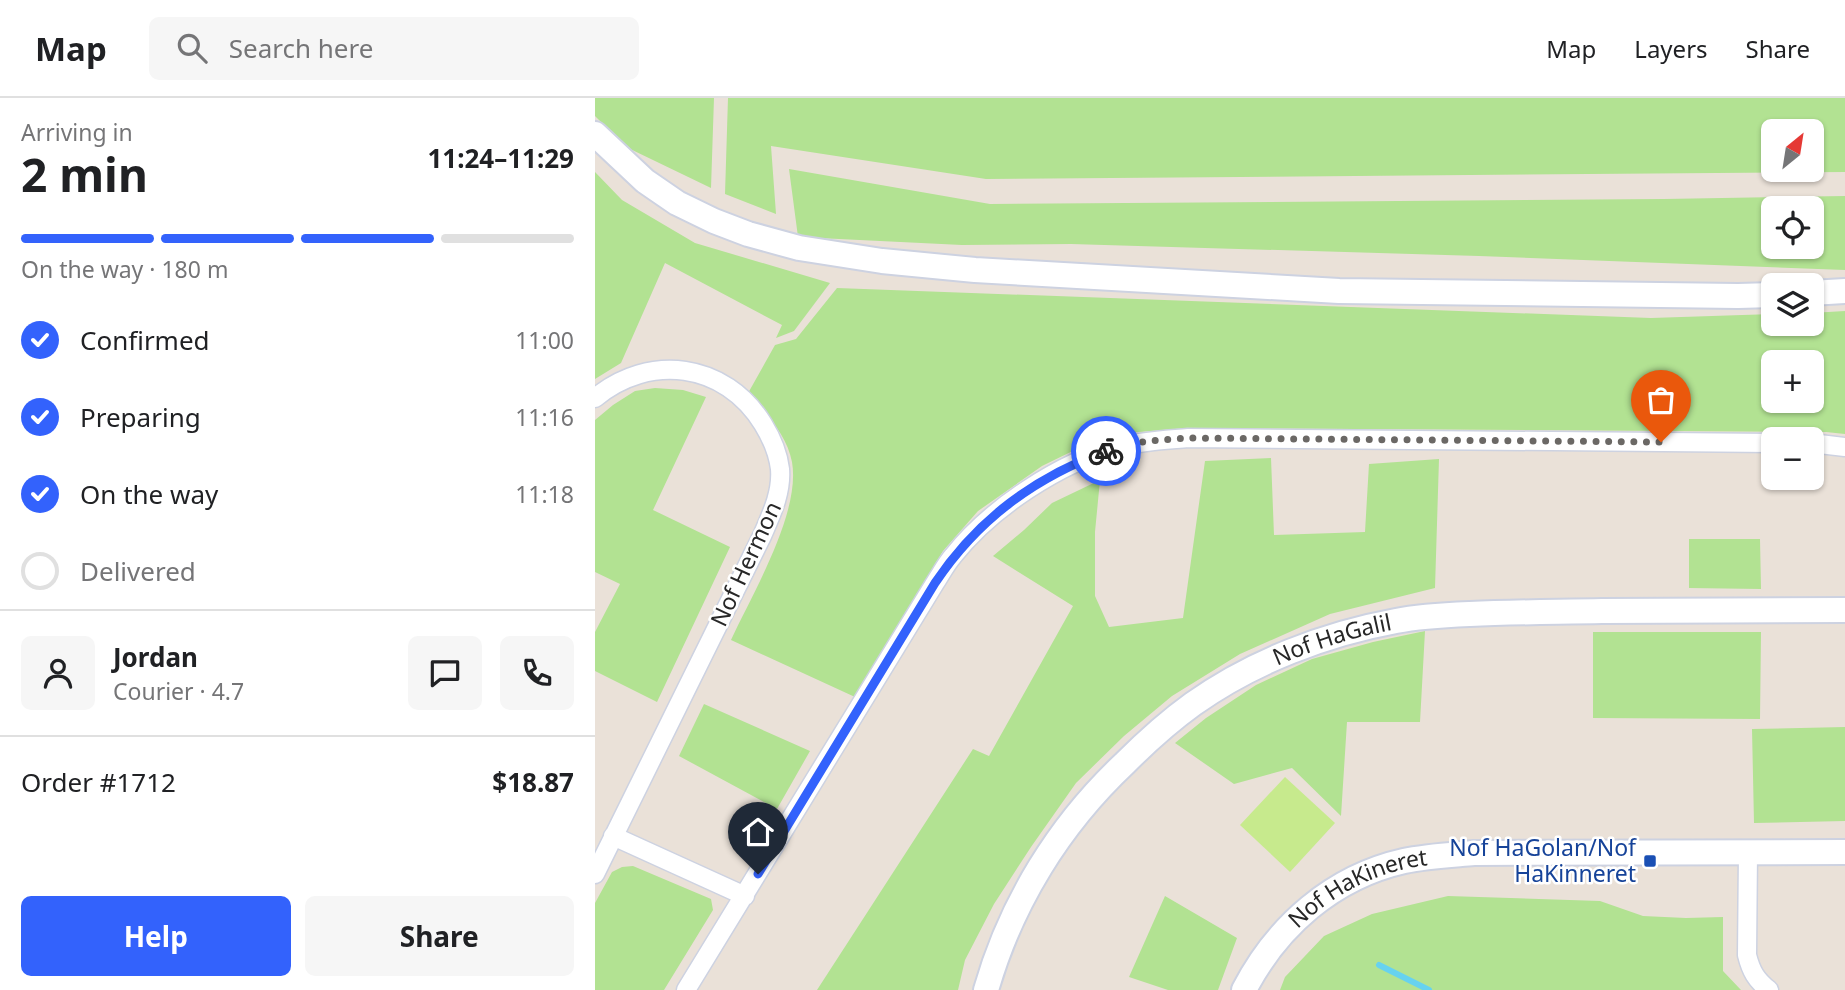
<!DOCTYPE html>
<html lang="en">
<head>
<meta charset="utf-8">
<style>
	:root { --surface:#fff; --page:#f6f6f6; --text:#202124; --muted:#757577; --line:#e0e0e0; --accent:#3362fc }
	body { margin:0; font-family:"Noto Sans",sans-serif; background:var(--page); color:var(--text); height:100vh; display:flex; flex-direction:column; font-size:26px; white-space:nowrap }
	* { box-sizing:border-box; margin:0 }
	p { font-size:23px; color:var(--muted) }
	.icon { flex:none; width:38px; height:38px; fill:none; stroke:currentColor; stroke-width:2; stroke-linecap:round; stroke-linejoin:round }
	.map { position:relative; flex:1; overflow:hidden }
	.side { display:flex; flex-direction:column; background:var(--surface); width:595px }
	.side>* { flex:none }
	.needle { width:46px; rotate:30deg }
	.tools { position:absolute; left:1166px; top:21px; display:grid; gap:14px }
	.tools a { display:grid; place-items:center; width:63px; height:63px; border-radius:10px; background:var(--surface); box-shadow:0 2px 5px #0004; font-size:35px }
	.pin { position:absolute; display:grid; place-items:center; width:60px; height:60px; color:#fff; margin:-72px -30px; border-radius:50% 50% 50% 0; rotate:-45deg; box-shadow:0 0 7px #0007 }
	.pin .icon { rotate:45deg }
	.courier { position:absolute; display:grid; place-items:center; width:70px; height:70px; margin:-35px; border:5px solid #3362fc; border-radius:50%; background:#fff; color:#222; box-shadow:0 2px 9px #0007 }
	.overview em { font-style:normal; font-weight:700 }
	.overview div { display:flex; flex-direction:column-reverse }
	.overview { display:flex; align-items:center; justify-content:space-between; height:119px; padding:0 21px }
	h1 { font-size:46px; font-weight:700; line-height:52px }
	.bar { display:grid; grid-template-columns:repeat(4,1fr); gap:10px 7px; align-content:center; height:84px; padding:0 21px }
	.bar i { height:9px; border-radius:5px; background:var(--line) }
	.bar .current { background:var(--accent) }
	.bar p { grid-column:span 4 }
	.line { display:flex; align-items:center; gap:18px; padding:0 21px; border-top:2px solid var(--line) }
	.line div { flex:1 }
	.round { display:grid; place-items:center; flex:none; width:74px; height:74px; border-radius:10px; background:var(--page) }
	ol { padding:0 21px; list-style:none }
	li { display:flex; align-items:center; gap:21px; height:77px }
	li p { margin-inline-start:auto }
	li .icon { padding:7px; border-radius:50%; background:var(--accent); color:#fff; stroke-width:4 }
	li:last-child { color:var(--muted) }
	li i { width:38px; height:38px; border:4px solid var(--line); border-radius:50% }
	.action { display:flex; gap:14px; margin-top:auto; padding:14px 21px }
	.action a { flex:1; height:80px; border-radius:10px; background:var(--accent); color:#fff; font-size:28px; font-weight:700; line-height:80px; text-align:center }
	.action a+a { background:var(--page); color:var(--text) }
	header { display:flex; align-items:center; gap:42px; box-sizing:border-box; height:98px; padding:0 35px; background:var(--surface); border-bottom:2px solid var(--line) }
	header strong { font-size:33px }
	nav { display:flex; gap:38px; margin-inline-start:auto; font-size:24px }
	.search { width:490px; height:63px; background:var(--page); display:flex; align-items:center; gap:18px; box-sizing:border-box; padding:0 24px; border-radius:10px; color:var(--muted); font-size:26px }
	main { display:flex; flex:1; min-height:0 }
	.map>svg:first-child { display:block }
	.green { fill:#b2e292; fill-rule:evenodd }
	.pitch { fill:#c7ea8d }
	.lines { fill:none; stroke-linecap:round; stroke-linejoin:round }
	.stream { stroke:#67d2ef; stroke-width:6 }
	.street-casing { stroke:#cdd2e1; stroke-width:21 }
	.secondary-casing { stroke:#cdd2e1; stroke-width:28 }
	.street { stroke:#fff; stroke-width:18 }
	.secondary { stroke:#fff; stroke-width:24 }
	.done { stroke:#6b6865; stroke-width:7; stroke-dasharray:0 12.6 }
	.route { stroke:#3362fc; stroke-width:9 }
	.transit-dot { fill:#1a4fb4; stroke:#fff; stroke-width:2.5 }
	.labels { text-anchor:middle; stroke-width:5; stroke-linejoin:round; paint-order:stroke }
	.street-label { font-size:23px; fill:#272727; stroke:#fff }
	.transit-label { font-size:23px; fill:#164399; stroke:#fff; text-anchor:end }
</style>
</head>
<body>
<header>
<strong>Map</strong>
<div class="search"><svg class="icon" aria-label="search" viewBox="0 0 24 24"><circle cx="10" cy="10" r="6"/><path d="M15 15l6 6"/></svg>Search here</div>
<nav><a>Map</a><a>Layers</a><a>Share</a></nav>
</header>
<main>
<section class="side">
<div class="overview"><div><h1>2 min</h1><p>Arriving in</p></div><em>11:24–11:29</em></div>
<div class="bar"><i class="current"></i><i class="current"></i><i class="current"></i><i></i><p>On the way · 180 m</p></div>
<ol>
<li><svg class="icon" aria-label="check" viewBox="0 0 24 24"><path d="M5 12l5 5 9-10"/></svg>Confirmed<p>11:00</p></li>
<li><svg class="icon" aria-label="check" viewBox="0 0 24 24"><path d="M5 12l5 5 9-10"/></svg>Preparing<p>11:16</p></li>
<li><svg class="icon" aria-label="check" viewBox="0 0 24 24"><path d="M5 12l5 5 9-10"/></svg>On the way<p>11:18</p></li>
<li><i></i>Delivered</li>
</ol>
<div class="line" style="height:126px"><a class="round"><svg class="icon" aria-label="person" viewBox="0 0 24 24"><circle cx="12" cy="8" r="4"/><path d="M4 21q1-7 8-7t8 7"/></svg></a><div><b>Jordan</b><p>Courier · 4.7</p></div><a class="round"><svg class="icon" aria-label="chat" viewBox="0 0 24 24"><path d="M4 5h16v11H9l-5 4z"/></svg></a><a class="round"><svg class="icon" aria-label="phone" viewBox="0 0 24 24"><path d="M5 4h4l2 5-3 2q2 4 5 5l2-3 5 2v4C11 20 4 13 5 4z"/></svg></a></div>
<div class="line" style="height:91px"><div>Order #1712</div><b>$18.87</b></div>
<div class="action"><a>Help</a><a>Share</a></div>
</section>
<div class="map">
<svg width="1250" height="892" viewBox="0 0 1250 892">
	<rect width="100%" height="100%" fill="#eae1d8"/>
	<!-- green -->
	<path class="green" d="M0,0H119L116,90L31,49L0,18Z
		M133,0H1250V74L391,81L176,48L181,116L130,96ZM1178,33H1216V72H1178Z
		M194,71L395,106L1069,101L1250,98V172L884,158L476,146L367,147L203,139ZM1178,110H1216V149H1178Z
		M0,74L27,102L100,145L235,185L199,233L181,240L187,227L70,165L26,265L0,281Z
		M242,190L1056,220L1178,216V226H1216V215L1250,213V336L1231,334L592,330L532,335L488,348L447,368L383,413L348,453L260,599L136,542C157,496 206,415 197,364C192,337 171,315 152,297L180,247L201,241ZM1178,264H1216V303H1178Z
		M60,290L88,292L111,299L58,412L135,449L62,604L0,573V534L25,486L0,474V322L18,307L40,293Z
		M676,360L679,437L770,434L774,366L844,361L840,490L735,516L645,556L577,598L529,638L481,685L436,749L399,806L370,862L363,892H222L378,651L394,658L478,508L398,458L429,432L457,405L505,382L500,434V498L514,529L588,520L610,363Z
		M1094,441H1165L1166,491L1094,490Z
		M830,533L825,624H752L746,718L697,670L639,686L580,645L611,620L661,587L717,561L778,544Z
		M998,534H1166L1165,621L998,620Z
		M109,606L215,653L182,711L84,658Z
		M1250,629V723L1159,725L1157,631Z
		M38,768L116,801L118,812L69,892H0V805L17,774L27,769Z
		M570,798L642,840L623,892H573L534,879Z
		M853,798L1005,803L1048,818L1091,820L1128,819V873L1146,892H685L690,879L729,838L777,816Z"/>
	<!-- pitch -->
	<path class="pitch" d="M690,679L740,725L695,774L645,727Z"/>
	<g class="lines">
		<!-- stream -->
		<path class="stream" d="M784,867L834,892"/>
		<defs>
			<path id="street" d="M0,300C54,255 130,264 168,326C176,339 183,355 185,371C187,395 176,417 167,438L0,776
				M1216,345L1250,349
				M18,738L150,798
				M1153,754L1152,857C1156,873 1161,882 1174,892
				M91,892L340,485C346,476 351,466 358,458C396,410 464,365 523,349C546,343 570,342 593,340L1178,345"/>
			<g id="secondary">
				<path d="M0,36L50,83L82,105L119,123L153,136L204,150L287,163L380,172L744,193L1143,198L1178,197"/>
				<path d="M1216,195L1250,193"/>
				<path id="s1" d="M391,892C416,805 464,727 530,665C551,644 573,624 598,606C657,564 730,536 801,523C826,518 851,517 875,516C919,514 963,514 1007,513C1088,513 1169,512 1250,512"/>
				<path id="s2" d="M649,892C682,828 738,779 809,763C832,758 856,757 879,755L1250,754"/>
			</g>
		</defs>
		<!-- street casing -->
		<use href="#street" class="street-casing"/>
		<!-- secondary casing -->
		<use href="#secondary" class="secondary-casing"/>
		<!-- street -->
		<use href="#street" class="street"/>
		<!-- secondary -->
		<use href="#secondary" class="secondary"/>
	</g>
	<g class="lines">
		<!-- done -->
		<path class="done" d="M511,353C537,343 566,342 593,340L1066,344"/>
		<!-- route -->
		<path class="route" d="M163,776L340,485C383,421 439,380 511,353"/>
	</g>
	<!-- markers -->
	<rect class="transit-dot" x="1048" y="756" width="14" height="14" rx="3.5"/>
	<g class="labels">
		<!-- street labels -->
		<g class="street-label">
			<text transform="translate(151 466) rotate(-65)" y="8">Nof Hermon</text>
			<text dy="8" stroke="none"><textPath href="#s1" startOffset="514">Nof HaGalil</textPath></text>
			<text dy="8" stroke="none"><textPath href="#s2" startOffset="159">Nof HaKineret</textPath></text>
		</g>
		<!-- transit labels -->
		<g class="transit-label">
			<text x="1041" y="758">Nof HaGolan/Nof<tspan x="1041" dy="26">HaKinneret</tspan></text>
		</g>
	</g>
</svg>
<div class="tools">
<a><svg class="needle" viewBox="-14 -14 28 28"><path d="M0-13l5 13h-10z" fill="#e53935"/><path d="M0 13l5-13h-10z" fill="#757577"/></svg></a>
<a><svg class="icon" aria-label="locate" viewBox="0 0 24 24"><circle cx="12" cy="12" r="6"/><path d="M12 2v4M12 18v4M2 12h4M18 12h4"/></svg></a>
<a><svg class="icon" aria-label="layers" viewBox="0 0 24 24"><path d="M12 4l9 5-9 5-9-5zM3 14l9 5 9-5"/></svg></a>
<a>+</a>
<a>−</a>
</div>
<div class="pin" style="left:1066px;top:344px;background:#ea580c"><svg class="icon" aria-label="bag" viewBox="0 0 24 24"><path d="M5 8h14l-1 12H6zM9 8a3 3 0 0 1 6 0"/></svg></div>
<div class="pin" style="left:163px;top:776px;background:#1f2937"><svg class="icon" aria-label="home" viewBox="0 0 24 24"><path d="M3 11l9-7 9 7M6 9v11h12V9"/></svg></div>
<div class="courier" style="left:511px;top:353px"><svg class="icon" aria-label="bike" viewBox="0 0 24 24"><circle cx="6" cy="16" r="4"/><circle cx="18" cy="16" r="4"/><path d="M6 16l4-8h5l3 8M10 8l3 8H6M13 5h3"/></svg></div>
</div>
</main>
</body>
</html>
